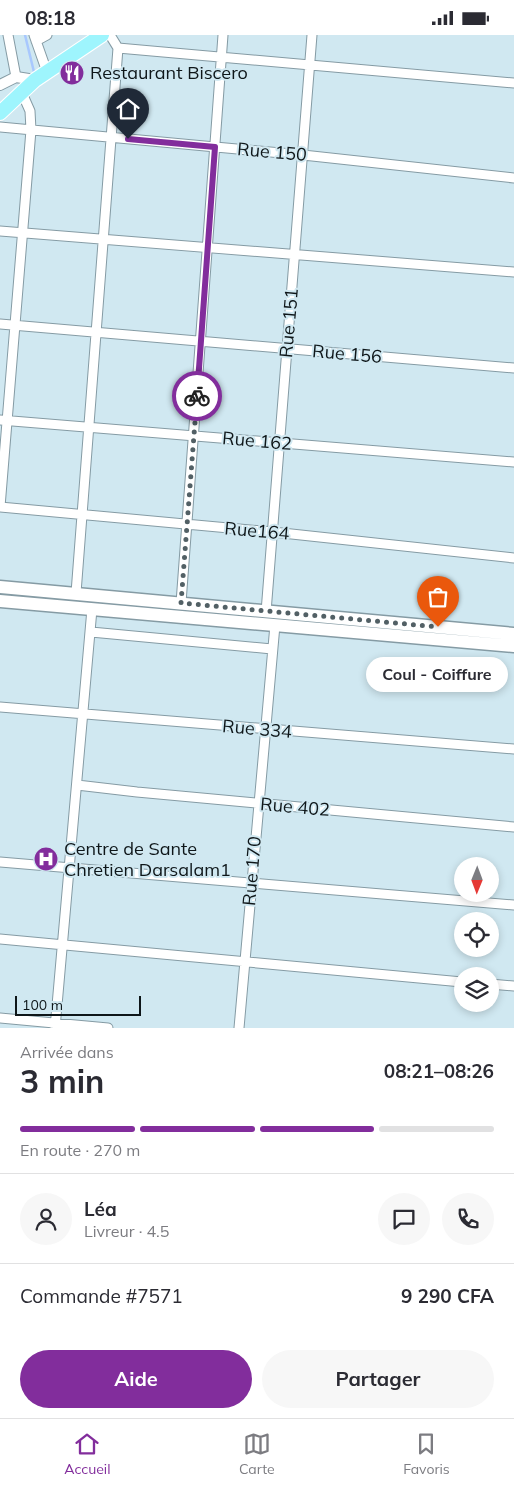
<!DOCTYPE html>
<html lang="fr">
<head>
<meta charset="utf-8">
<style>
	:root { --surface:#fff; --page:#f7f7f7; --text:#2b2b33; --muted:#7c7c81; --line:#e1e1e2; --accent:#822d9c }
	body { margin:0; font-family:Mulish,sans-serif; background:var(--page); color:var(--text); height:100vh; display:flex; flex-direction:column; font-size:19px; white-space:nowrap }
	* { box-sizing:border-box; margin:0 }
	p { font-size:16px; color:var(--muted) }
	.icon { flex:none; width:28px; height:28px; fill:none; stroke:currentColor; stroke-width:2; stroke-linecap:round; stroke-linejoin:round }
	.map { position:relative; height:993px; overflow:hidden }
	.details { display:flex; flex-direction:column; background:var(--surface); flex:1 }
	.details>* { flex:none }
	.needle { width:32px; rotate:181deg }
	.tools { position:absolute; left:454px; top:822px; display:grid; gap:10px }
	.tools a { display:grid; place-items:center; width:45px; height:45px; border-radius:50%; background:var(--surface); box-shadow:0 2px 8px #0003; font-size:25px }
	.scale { position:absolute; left:15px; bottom:12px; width:126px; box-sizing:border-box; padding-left:5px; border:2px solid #0e1619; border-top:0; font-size:14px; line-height:18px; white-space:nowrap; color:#0e1619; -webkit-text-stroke:4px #d0e8f1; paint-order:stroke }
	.pin { position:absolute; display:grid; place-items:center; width:42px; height:42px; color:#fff; margin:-51px -21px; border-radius:50% 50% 50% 0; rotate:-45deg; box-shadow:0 0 5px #0007 }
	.pin .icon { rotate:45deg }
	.courier { position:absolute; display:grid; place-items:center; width:50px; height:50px; margin:-25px; border:4px solid #822d9c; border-radius:50%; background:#fff; color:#222; box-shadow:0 1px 6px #0007 }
	.bubble { position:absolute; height:35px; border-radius:18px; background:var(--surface); box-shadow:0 2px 8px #0003; font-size:16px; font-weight:700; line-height:35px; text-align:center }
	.summary em { font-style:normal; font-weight:700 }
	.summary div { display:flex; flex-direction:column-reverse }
	.summary { display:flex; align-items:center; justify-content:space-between; height:85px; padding:0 20px }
	h1 { font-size:32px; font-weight:700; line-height:38px }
	.bar { display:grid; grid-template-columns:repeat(4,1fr); gap:8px 5px; align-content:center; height:60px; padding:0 20px }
	.bar i { height:6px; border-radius:4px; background:var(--line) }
	.bar .selected { background:var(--accent) }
	.bar p { grid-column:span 4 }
	.line { display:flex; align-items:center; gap:12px; padding:0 20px; border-top:1px solid var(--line) }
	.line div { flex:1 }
	.round { display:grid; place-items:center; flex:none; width:52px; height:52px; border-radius:26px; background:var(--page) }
	.cta { display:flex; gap:10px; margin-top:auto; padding:10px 20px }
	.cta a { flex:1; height:58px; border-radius:30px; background:var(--accent); color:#fff; font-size:20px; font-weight:700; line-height:58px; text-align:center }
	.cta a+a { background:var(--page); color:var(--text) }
	.status { display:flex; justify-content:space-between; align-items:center; height:35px; padding:0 25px; background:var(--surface); direction:ltr }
	.status svg { height:14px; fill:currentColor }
	.dock { display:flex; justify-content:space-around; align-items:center; height:70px; border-top:1px solid var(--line); background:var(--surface); font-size:14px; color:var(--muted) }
	.dock a { display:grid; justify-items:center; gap:2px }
	.dock .selected { color:var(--accent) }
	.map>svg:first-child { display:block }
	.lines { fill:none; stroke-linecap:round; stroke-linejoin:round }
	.stream { stroke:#a8c8fe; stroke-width:2.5 }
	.minor-casing { stroke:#859ba4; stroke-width:11 }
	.tertiary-casing { stroke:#859ba4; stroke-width:12 }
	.secondary-casing { stroke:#859ba4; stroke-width:15 }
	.primary-casing { stroke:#fff; stroke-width:16 }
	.minor { stroke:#fff; stroke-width:9 }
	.tertiary { stroke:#fff; stroke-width:10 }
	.secondary { stroke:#fff; stroke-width:12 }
	.primary { stroke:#9ef5fd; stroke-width:14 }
	.done { stroke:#526065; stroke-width:5; stroke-dasharray:0 9 }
	.route { stroke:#822d9c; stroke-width:6 }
	.labels { text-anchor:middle; stroke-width:4; stroke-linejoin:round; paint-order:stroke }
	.poi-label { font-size:18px; fill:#0e1619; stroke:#d0e8f1; text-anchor:start }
	.street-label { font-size:18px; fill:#0e1619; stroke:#d0e8f1 }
</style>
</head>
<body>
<div class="status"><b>08:18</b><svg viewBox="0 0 49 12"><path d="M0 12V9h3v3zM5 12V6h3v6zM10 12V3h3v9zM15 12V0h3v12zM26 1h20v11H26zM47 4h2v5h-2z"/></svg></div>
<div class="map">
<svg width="514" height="993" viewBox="0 0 514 993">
	<rect width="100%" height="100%" fill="#d0e8f1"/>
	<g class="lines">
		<!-- stream -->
		<path class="stream" d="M25,0L34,37"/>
		<defs>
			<path id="minor" d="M8,0L16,42
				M34,0L47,37
				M36,6L47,0
				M118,13L514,48
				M0,92L303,120L514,143
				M0,196L514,237
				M0,289L514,333
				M0,385L514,427
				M0,472L273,497L514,523
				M0,472L31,95L30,76L22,58
				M76,558L118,13L110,0
				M181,568L223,0
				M266,577L312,0
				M91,597L272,614
				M0,672L514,714
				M77,750L137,757L514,792
				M0,827L514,870
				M0,904L462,947
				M490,949L514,951
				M0,983L108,993
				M55,993L92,574
				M239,993L275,590"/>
			<path id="tertiary" d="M0,50L16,42L35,45"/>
			<path id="secondary" d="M0,552L514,599
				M0,566L514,611"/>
			<path id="primary" d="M0,78L35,45L102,0"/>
		</defs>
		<!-- minor casing -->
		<use href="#minor" class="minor-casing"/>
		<!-- tertiary casing -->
		<use href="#tertiary" class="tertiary-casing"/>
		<!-- secondary casing -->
		<use href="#secondary" class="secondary-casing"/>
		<!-- primary casing -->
		<use href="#primary" class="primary-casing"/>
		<!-- minor -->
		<use href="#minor" class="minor"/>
		<!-- tertiary -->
		<use href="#tertiary" class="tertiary"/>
		<!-- secondary -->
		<use href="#secondary" class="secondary"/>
		<!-- primary -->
		<use href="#primary" class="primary"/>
	</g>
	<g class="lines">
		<!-- done -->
		<path class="done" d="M197,361L181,568L438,592"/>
		<!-- route -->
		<path class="route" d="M128,104L215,112L197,361"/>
	</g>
	<!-- icons -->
	<defs>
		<symbol id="restaurant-disc" viewBox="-11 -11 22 22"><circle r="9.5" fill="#822d9c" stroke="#d0e8f1"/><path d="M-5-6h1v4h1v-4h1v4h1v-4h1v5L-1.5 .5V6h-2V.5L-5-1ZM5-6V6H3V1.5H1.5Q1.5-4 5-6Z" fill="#fff"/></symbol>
		<symbol id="hospital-disc" viewBox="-11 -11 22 22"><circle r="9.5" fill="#822d9c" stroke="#d0e8f1"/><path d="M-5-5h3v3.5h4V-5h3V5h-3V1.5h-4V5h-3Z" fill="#fff"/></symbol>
	</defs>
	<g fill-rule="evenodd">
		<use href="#restaurant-disc" x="58" y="24" width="28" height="28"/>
		<use href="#hospital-disc" x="32" y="810" width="28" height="28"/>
	</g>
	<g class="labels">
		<!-- poi labels -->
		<g class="poi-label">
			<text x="90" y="44">Restaurant Biscero</text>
			<text x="64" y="820">Centre de Sante<tspan x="64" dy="21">Chretien Darsalam1</tspan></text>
		</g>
		<!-- street labels -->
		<g class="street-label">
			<text transform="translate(272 117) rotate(5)" y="6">Rue 150</text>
			<text transform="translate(289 288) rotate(-85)" y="6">Rue 151</text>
			<text transform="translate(347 319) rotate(5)" y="6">Rue 156</text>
			<text transform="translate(257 406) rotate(5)" y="6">Rue 162</text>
			<text transform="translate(257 496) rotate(5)" y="6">Rue164</text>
			<text transform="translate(257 694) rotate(5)" y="6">Rue 334</text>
			<text transform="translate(295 772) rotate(5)" y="6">Rue 402</text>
			<text transform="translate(252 836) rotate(-85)" y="6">Rue 170</text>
		</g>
	</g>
</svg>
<div class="tools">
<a><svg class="needle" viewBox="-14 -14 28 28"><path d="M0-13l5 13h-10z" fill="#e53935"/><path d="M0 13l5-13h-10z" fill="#7c7c81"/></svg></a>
<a><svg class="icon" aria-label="locate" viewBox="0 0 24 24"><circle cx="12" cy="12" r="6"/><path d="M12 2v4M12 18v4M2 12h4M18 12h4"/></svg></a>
<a><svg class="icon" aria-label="layers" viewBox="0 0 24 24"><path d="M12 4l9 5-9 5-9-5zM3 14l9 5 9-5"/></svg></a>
</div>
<div class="scale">100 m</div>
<div class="pin" style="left:438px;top:592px;background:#ea580c"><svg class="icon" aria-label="bag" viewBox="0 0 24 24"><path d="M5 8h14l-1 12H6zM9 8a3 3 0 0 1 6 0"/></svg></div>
<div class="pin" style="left:128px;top:104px;background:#1f2937"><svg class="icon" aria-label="home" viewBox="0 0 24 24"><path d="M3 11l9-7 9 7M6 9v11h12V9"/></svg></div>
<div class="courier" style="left:197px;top:361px"><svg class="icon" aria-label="bike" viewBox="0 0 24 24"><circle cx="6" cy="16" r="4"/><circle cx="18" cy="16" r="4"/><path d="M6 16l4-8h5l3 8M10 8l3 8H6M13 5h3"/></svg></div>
<div class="bubble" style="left:366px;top:622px;width:142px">Coul - Coiffure</div>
</div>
<section class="details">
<div class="summary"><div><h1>3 min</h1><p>Arrivée dans</p></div><em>08:21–08:26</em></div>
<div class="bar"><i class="selected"></i><i class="selected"></i><i class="selected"></i><i></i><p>En route · 270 m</p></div>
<div class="line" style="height:90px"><a class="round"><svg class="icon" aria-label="person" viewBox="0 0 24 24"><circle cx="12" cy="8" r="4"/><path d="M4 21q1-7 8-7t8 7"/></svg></a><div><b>Léa</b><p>Livreur · 4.5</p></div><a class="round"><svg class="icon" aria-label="chat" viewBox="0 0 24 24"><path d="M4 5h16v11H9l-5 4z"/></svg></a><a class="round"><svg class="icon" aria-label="phone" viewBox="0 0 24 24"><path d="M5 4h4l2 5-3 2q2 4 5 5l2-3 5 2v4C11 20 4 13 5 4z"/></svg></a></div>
<div class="line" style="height:65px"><div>Commande #7571</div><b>9 290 CFA</b></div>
<div class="cta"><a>Aide</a><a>Partager</a></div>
</section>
<nav class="dock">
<a class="selected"><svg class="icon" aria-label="home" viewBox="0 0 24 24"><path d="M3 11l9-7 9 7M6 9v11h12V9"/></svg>Accueil</a>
<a><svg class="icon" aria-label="map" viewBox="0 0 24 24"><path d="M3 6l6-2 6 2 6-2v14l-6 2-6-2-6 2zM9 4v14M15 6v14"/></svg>Carte</a>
<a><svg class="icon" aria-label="saved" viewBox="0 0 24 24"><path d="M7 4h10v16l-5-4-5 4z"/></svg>Favoris</a>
</nav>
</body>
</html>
